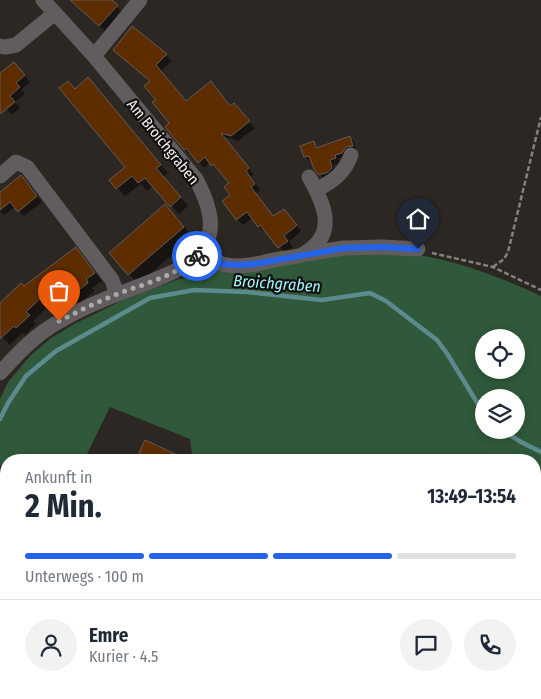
<!DOCTYPE html>
<html lang="de">
<head>
<meta charset="utf-8">
<style>
	:root { --surface:#fff; --page:#f2f2f3; --text:#1f2937; --muted:#747a83; --line:#e0e1e3; --accent:#2563eb }
	body { margin:0; font-family:"Fira Sans Condensed",sans-serif; background:var(--page); color:var(--text); height:100vh; display:flex; flex-direction:column; font-size:19px; white-space:nowrap }
	* { box-sizing:border-box; margin:0 }
	p { font-size:16px; color:var(--muted) }
	.icon { flex:none; width:28px; height:28px; fill:none; stroke:currentColor; stroke-width:2; stroke-linecap:round; stroke-linejoin:round }
	.map { position:relative; flex:1; overflow:hidden }
	.sheet { position:absolute; left:0px; top:454px; width:541px; height:246px; display:flex; flex-direction:column; background:var(--surface); border-radius:20px 20px 0 0; box-shadow:0 2px 8px #0003 }
	.sheet>* { flex:none }
	.buttons { position:absolute; left:475px; top:329px; display:grid; gap:10px }
	.buttons a { display:grid; place-items:center; width:50px; height:50px; border-radius:50%; background:var(--surface); box-shadow:0 2px 8px #0003; font-size:25px }
	.pin { position:absolute; display:grid; place-items:center; width:42px; height:42px; color:#fff; margin:-51px -21px; border-radius:50% 50% 50% 0; rotate:-45deg; box-shadow:0 0 5px #0007 }
	.pin .icon { rotate:45deg }
	.courier { position:absolute; display:grid; place-items:center; width:50px; height:50px; margin:-25px; border:4px solid #2563eb; border-radius:50%; background:#fff; color:#222; box-shadow:0 1px 6px #0007 }
	.headline em { font-style:normal; font-weight:700 }
	.headline div { display:flex; flex-direction:column-reverse }
	.headline { display:flex; align-items:center; justify-content:space-between; height:85px; padding:0 25px }
	h1 { font-size:32px; font-weight:700; line-height:38px }
	.bar { display:grid; grid-template-columns:repeat(4,1fr); gap:8px 5px; align-content:center; height:60px; padding:0 25px }
	.bar i { height:6px; border-radius:4px; background:var(--line) }
	.bar .selected { background:var(--accent) }
	.bar p { grid-column:span 4 }
	.line { display:flex; align-items:center; gap:12px; padding:0 25px; border-top:1px solid var(--line) }
	.line div { flex:1 }
	.round { display:grid; place-items:center; flex:none; width:52px; height:52px; border-radius:26px; background:var(--page) }
	.map>svg:first-child { display:block }
	.green { fill:#2f593a; fill-rule:evenodd }
	.forest { fill:#126230 }
	.shadow { fill:#0007 }
	.lines { fill:none; stroke-linecap:round; stroke-linejoin:round }
	.stream { stroke:#5c8a8d; stroke-width:4.5 }
	.building { fill:#5d2d00; stroke:#635c58 }
	.path { stroke:#85817d; stroke-width:2.5; stroke-dasharray:5 2.5; stroke-linecap:butt }
	.minor { stroke:#615d5e; stroke-width:15 }
	.done { stroke:#ada9a5; stroke-width:5; stroke-dasharray:0 9 }
	.route { stroke:#2563eb; stroke-width:6 }
	.labels { text-anchor:middle; stroke-width:4.5; stroke-linejoin:round; paint-order:stroke }
	.street-label { font-size:15px; fill:#f2efec; stroke:#12100e }
	.water-label { font-size:16px; font-style:italic; fill:#9ef4fb; stroke:#12100e }
</style>
</head>
<body>
<div class="map">
<svg width="541" height="699" viewBox="0 0 541 699">
	<rect width="100%" height="100%" fill="#2c2722"/>
	<!-- green -->
	<path class="green" d="M380,254C393,254 407,253 419,255C462,262 502,278 541,296V699H340L343,694H535V460H204L192,454L190,439L110,407L84,460H6V465H0V399L8,382L30,356L51,338L74,324L121,301L179,279L198,277L215,269L243,268L343,255ZM484,338H516V370H484ZM484,398H516V430H484Z
		M0,474H6V499L0,497Z
		M23,694H294L301,699H19Z
		M315,694H338L336,699H322Z"/>
	<!-- forest -->
	<path class="forest" d="M0,585L6,586V694H23L19,699H0Z"/>
	<!-- shadow -->
	<path class="shadow" d="M71,0H110L124,14L107,33Z
		M133,28L172,61L161,71L186,102L216,88L231,107L234,105L255,128L238,141L224,137L254,175L251,177L260,190L256,194L273,217L290,216L301,231L289,242L293,247L285,253L266,230L264,232L252,218L243,225L237,219L231,183L219,169L218,171L211,162L204,168L192,153L190,154L185,149L157,100Z
		M20,70L30,82L22,89L25,94L15,102L20,108L12,115L0,102V75Z
		M88,79L168,173L163,177L188,206L179,214L154,185L147,191L141,184L125,196L111,181L126,167L75,90Z
		M350,138L354,142L356,150L338,159L340,162L333,165L336,173L324,179L320,174L312,160L310,161L305,157L313,143L318,149Z
		M21,176L42,202L24,216L15,207L4,215L0,211V194Z
		M174,215L193,237L138,284L129,274Z
		M76,249L102,281L92,288L95,291L78,304L75,301L64,310L55,300L33,321L36,324L25,335L22,333L10,345L0,335V305Z
		M146,442L184,460H137Z
		M0,570L6,571V587L0,586Z"/>
	<g class="lines">
		<!-- stream -->
		<path class="stream" d="M0,419L8,403L26,376L56,351L150,298L194,290L248,292L322,300L370,293L386,301L437,340L448,355L484,414
			M502,430L521,442L541,452"/>
	</g>
	<!-- building -->
	<path class="building" d="M70,0H112L118,5L99,26Z
		M132,26L167,54L156,65L186,101L211,81L230,106L234,103L250,121L231,136L221,133L249,168L246,171L255,184L251,187L273,216L284,209L297,225L284,236L288,241L278,248L260,225L258,227L247,212L236,220L222,201L230,195L224,187L229,183L213,164L211,166L205,157L198,163L186,148L184,150L165,127L169,123L152,102L156,100L144,86L150,81L113,50Z
		M14,62L25,75L16,83L20,87L10,96L15,102L0,114V73Z
		M88,77L161,165L156,168L181,197L170,207L145,178L138,183L132,176L116,189L109,180L125,167L59,88L68,81L75,89Z
		M350,136L353,146L346,147L342,153L335,155L336,158L330,160L332,168L328,172L319,175L314,169L309,156L304,157L300,146L314,141L316,148Z
		M21,175L37,196L18,212L10,202L0,210V192Z
		M165,204L184,227L128,275L109,253Z
		M76,247L95,273L86,279L88,283L69,297L67,294L55,303L47,292L26,312L30,315L16,328L14,326L0,339V303L21,283L24,286Z
		M145,440L188,460H155L139,453Z"/>
	<g class="lines">
		<!-- path -->
		<path class="path" d="M432,253L493,267L541,290
			M493,267L504,259L508,252L541,117
			M297,694L304,699"/>
		<!-- minor -->
		<path class="minor" d="M0,46L5,47L16,45L55,13
			M94,56L140,0
			M0,176L16,162L27,167L112,280L117,294
			M316,190C332,182 345,173 351,155
			M202,252C208,256 215,261 222,264C240,269 261,263 279,259C287,257 298,258 305,253C338,234 324,203 309,177
			M305,254L344,248L383,247L418,249
			M0,373C18,353 36,334 60,321C82,308 106,298 129,290C189,267 235,252 196,179L94,56L43,0
			M0,538L6,540"/>
	</g>
	<g class="lines">
		<!-- done -->
		<path class="done" d="M59,321C79,311 99,301 120,293C147,283 175,276 197,256"/>
		<!-- route -->
		<path class="route" d="M197,256L202,252L222,264L238,265L254,264L344,248L383,247L418,249"/>
	</g>
	<g class="labels">
		<!-- street labels -->
		<g class="street-label">
			<text transform="translate(163 142) rotate(51)" y="5">Am Broichgraben</text>
		</g>
		<!-- water labels -->
		<g class="water-label">
			<text transform="translate(277 283) rotate(4)" y="6">Broichgraben</text>
		</g>
	</g>
</svg>
<div class="buttons">
<a><svg class="icon" aria-label="locate" viewBox="0 0 24 24"><circle cx="12" cy="12" r="6"/><path d="M12 2v4M12 18v4M2 12h4M18 12h4"/></svg></a>
<a><svg class="icon" aria-label="layers" viewBox="0 0 24 24"><path d="M12 4l9 5-9 5-9-5zM3 14l9 5 9-5"/></svg></a>
</div>
<div class="pin" style="left:59px;top:321px;background:#ea580c"><svg class="icon" aria-label="bag" viewBox="0 0 24 24"><path d="M5 8h14l-1 12H6zM9 8a3 3 0 0 1 6 0"/></svg></div>
<div class="pin" style="left:418px;top:249px;background:#1f2937"><svg class="icon" aria-label="home" viewBox="0 0 24 24"><path d="M3 11l9-7 9 7M6 9v11h12V9"/></svg></div>
<div class="courier" style="left:197px;top:256px"><svg class="icon" aria-label="bike" viewBox="0 0 24 24"><circle cx="6" cy="16" r="4"/><circle cx="18" cy="16" r="4"/><path d="M6 16l4-8h5l3 8M10 8l3 8H6M13 5h3"/></svg></div>
<section class="sheet">
<div class="headline"><div><h1>2 Min.</h1><p>Ankunft in</p></div><em>13:49–13:54</em></div>
<div class="bar"><i class="selected"></i><i class="selected"></i><i class="selected"></i><i></i><p>Unterwegs · 100 m</p></div>
<div class="line" style="height:90px"><a class="round"><svg class="icon" aria-label="person" viewBox="0 0 24 24"><circle cx="12" cy="8" r="4"/><path d="M4 21q1-7 8-7t8 7"/></svg></a><div><b>Emre</b><p>Kurier · 4.5</p></div><a class="round"><svg class="icon" aria-label="chat" viewBox="0 0 24 24"><path d="M4 5h16v11H9l-5 4z"/></svg></a><a class="round"><svg class="icon" aria-label="phone" viewBox="0 0 24 24"><path d="M5 4h4l2 5-3 2q2 4 5 5l2-3 5 2v4C11 20 4 13 5 4z"/></svg></a></div>
</section>
</div>
</body>
</html>
